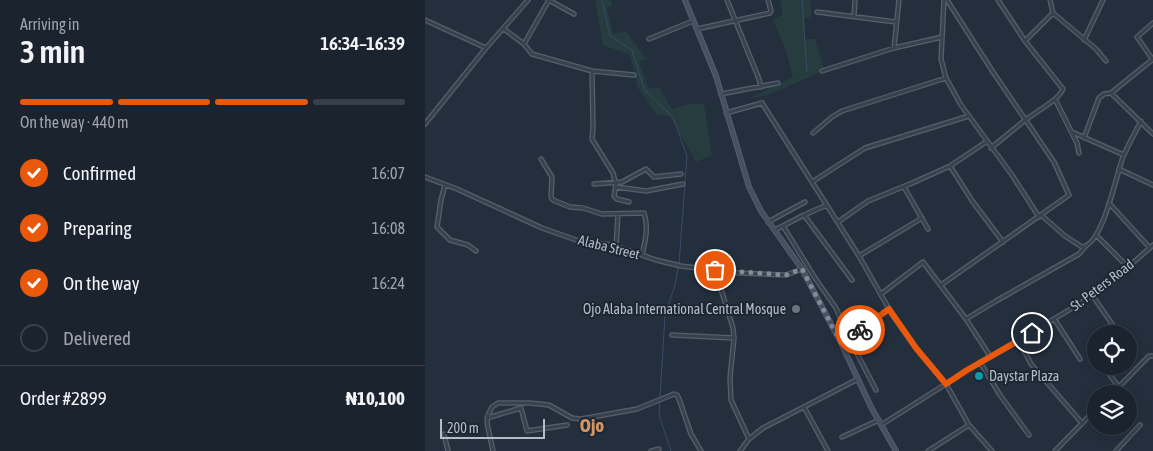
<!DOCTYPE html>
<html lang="en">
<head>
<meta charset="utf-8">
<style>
	:root { --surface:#1b232e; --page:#242b36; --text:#f1f3f6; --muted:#a0a4aa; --line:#39404a; --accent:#ea580c }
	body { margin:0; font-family:"Asap Condensed",sans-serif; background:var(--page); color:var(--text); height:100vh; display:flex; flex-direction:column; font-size:19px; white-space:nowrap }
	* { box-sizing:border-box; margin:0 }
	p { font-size:16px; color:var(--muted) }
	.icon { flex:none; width:28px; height:28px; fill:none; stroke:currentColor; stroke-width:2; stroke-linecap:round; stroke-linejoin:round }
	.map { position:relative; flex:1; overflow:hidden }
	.details { display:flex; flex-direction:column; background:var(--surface); width:425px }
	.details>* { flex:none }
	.buttons { position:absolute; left:662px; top:325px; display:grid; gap:10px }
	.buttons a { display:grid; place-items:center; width:50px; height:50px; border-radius:50%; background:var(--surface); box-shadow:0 2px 12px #0003,0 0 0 1px var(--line); font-size:25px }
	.scale { position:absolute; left:15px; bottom:12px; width:105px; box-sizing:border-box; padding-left:5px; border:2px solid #b4bcc9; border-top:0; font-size:14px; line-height:18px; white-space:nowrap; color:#b4bcc9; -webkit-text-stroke:4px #1d2633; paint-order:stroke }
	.pin { position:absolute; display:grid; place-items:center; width:42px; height:42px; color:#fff; margin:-21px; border:2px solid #fff; border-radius:50%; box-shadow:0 1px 5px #0007 }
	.courier { position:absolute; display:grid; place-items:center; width:50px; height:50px; margin:-25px; border:4px solid #ea580c; border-radius:50%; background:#fff; color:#222; box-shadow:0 1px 6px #0007 }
	.headline em { font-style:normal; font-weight:600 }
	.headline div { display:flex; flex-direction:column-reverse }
	.headline { display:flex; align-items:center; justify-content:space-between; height:85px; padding:0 20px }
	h1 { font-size:32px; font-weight:600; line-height:38px }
	.bar { display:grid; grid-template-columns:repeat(4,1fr); gap:8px 5px; align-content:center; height:60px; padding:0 20px }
	.bar i { height:6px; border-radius:4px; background:var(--line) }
	.bar .current { background:var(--accent) }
	.bar p { grid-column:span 4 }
	.line { display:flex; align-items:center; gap:12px; padding:0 20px; border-top:1px solid var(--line) }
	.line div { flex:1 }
	ol { padding:0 20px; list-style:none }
	li { display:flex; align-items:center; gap:15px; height:55px }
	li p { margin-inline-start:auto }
	li .icon { padding:5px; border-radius:50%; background:var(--accent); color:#fff; stroke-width:4 }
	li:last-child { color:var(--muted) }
	li i { width:28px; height:28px; border:2px solid var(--line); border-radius:50% }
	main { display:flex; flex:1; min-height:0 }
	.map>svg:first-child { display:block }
	.green { fill:#263c3f }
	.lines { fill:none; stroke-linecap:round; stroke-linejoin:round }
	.stream { stroke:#394c67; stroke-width:1 }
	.street-casing { stroke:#565f6c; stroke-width:5.5 }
	.secondary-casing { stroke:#565f6c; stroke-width:6 }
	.street { stroke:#38414e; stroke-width:3 }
	.secondary { stroke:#465061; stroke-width:4 }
	.done { stroke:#828b98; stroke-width:5; stroke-dasharray:0 9 }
	.route { stroke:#ea580c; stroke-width:6 }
	.worship-dot { fill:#6b7280; stroke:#1d2633; stroke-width:2 }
	.culture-dot { fill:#0f9aa8; stroke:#1d2633; stroke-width:2 }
	.labels { text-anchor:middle; stroke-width:4; stroke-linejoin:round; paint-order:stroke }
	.street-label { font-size:14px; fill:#b4bcc9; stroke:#1d2633 }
	.poi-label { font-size:14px; fill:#b4bcc9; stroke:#1d2633; text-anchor:end }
	.district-label { font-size:19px; font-weight:bold; fill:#d59563; stroke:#1d2633 }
</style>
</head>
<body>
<main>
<section class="details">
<div class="headline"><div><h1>3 min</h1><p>Arriving in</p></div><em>16:34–16:39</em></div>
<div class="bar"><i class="current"></i><i class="current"></i><i class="current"></i><i></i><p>On the way · 440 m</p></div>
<ol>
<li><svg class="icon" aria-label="check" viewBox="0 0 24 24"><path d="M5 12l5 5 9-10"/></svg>Confirmed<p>16:07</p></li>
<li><svg class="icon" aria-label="check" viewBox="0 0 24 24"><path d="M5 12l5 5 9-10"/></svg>Preparing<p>16:08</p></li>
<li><svg class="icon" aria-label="check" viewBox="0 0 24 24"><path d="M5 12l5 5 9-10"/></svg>On the way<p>16:24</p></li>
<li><i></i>Delivered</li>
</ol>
<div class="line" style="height:65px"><div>Order #2899</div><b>₦10,100</b></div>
</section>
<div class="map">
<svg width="728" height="451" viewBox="0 0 728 451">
	<rect width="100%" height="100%" fill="#242f3e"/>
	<!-- green -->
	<path class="green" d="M170,0H186L187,7H182L188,34L201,31L221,59L214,62L224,89L234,87L247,109L264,104H279L287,155L271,162L245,116L232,115L213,88L205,55L178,45Z
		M355,0H385L387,16L378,20L380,39H390L399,69L389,75L343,95L323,99L368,77L360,48L348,20L358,14Z"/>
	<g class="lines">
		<!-- stream -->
		<path class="stream" d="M177,0L185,36L207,50L219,89L248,117L262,156L254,264
			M377,0L382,72
			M246,451L234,415L240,315L250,285L253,268"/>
		<defs>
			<path id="street" d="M124,0L149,14
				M302,0L334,79L336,87
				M519,0L516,59L521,78L536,105L587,175L614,217
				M625,0L628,13L671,49L681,61
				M392,12L471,22
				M429,16L430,0
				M0,20L61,48
				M79,29L99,44L107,54L167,71L209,75
				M272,29L345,13L346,11L343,0
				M224,39L268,21
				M659,40L678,0
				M600,41L628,13
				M99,44L124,0
				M469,48L474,0
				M728,60L712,37L728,23
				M167,71L168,128L167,139L188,173L191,185L189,196L192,199L204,202
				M397,71L469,48L517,37
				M686,93L728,134
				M296,94L353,83
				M630,99L652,143L654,153
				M301,113L337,103L434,256L468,316L491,348L521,384L544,425L567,451
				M0,124L61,48L103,0
				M647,132L699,155
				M388,133L407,117L417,111L521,78
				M659,138L674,98L679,94L686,93L727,60
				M566,148C577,139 588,130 599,121C610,112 633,101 638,89L600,41L573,0
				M116,159L127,177L126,197L128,200L145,207L158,208L177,214L219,213C224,227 220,242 217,255
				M525,166L548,202L578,242
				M694,169L728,185
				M0,177L32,189L117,228L154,241L188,245L231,260L256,266L314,273L361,275L377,269
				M387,182L440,148L544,116
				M169,184L197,182L221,169L229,177L256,174
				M20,185L16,200L12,227L25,240L43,245L51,251
				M191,187L221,191L258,184
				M479,187L503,229
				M684,203L725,248
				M379,215L427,280
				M616,215L640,236L657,247C678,245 691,175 698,157C703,145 710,133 716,121
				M343,222L380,202
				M413,222L443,201L485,184L525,166L561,142
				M358,226L390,278L411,308L424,338L451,390
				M350,230L379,215L402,205
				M671,235L703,267
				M191,247L193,214
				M434,256L497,218
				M290,270L308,328L309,338L305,378L306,400L324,439
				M516,285L644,195L629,162L568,72L522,0
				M456,294L498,262L541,319L565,356
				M667,295L694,334
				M541,319L571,301L654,254L660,247
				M630,320L655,359
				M247,335L309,338
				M594,341L606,364L657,423
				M416,343L464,309
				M555,362L575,395L604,435
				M678,366L694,387
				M687,394L720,360L724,356H728
				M379,407L403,451
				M62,418L96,408L102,431L142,425
				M456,425L543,370L649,307L683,285L728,245
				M19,434L23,451
				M417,437L454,420
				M68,451L62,423L63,415L67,407L73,403H105L124,405L147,418L156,419L212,409L249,394L252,395L254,399L266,434L276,451
				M226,451L234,449
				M315,451L324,439L338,428L433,379
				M503,451L544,425
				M630,451L671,409
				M691,451L715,425"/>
			<path id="secondary" d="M260,0L291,76L324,187L336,211L377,269L416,343L446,407L471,451"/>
		</defs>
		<!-- street casing -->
		<use href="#street" class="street-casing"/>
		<!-- secondary casing -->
		<use href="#secondary" class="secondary-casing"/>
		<!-- street -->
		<use href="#street" class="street"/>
		<!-- secondary -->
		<use href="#secondary" class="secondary"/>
	</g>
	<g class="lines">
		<!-- done -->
		<path class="done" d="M290,270L361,275L377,269L416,343L435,330"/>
		<!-- route -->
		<path class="route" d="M435,330L464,309L491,348L521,384L542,370L607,333"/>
	</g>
	<!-- markers -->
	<circle class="worship-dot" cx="371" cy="309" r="5"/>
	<circle class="culture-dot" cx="554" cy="376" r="5"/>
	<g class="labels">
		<!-- street labels -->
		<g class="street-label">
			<text transform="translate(184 247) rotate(14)" y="5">Alaba Street</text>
			<text transform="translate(677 285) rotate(-37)" y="5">St. Peters Road</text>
		</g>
		<!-- poi labels -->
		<g class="poi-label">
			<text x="361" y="314">Ojo Alaba International Central Mosque</text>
			<text x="564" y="381" text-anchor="start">Daystar Plaza</text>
		</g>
		<!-- district labels -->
		<g class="district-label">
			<text x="167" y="432">Ojo</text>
		</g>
	</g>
</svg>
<div class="buttons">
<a><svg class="icon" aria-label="locate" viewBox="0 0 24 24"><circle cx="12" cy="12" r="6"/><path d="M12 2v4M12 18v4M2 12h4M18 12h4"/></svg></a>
<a><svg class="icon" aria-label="layers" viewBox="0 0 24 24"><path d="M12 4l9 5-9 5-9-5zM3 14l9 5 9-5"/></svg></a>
</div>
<div class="scale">200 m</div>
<div class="pin" style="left:290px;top:270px;background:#ea580c"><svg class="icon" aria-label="bag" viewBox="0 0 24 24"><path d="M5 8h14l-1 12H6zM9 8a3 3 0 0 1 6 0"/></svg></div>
<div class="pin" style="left:607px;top:333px;background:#1f2937"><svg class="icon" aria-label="home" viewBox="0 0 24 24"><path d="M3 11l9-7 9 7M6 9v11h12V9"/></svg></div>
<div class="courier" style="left:435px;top:330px"><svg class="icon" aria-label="bike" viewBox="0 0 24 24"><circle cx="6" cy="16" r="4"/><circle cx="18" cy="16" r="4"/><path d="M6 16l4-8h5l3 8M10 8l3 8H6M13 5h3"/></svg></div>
</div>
</main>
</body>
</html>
